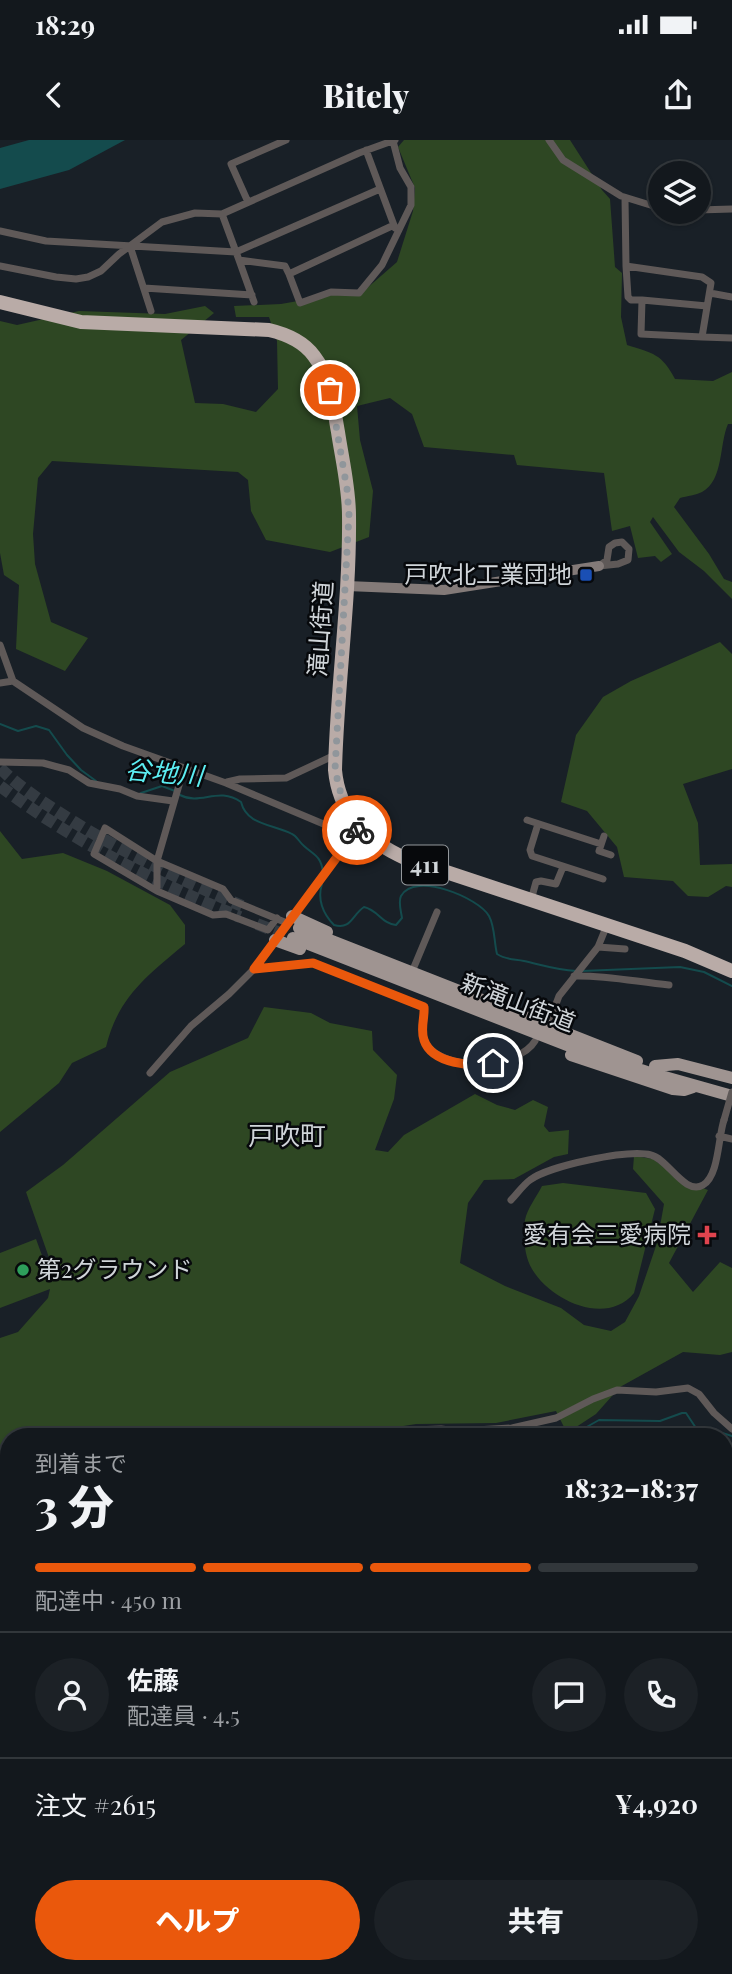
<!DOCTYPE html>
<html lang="ja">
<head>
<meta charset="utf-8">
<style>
	:root { --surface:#13181d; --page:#1c2126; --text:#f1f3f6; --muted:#9da0a4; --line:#32373b; --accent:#ea580c }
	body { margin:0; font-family:"Playfair Display","Noto Sans JP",serif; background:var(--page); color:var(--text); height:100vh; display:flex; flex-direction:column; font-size:26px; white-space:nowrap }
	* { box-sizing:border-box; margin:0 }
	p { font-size:23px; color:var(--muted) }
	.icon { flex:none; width:38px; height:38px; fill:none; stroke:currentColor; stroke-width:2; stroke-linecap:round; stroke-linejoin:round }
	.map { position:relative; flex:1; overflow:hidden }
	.sheet { position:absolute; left:0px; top:1288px; width:733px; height:546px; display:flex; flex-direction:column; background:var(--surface); border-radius:28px 28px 0 0; box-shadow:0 2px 5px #0004,0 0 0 2px var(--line) }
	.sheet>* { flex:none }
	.buttons { position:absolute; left:648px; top:21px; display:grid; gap:14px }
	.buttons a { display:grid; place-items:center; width:63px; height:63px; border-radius:50%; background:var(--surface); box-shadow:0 2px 5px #0004,0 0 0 2px var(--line); font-size:35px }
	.pin { position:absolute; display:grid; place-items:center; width:60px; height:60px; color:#fff; margin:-30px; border:4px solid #fff; border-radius:50%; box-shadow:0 2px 7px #0007 }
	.courier { position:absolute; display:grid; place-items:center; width:70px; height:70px; margin:-35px; border:5px solid #ea580c; border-radius:50%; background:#fff; color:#222; box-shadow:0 2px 9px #0007 }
	.headline em { font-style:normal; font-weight:800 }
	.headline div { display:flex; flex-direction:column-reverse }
	.headline { display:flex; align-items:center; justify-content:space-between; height:119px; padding:0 35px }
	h1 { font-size:46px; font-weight:800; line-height:52px }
	.bar { display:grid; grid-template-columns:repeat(4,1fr); gap:10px 7px; align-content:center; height:84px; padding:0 35px }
	.bar i { height:9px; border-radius:5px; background:var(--line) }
	.bar .active { background:var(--accent) }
	.bar p { grid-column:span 4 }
	.line { display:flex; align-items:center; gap:18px; padding:0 35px; border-top:2px solid var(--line) }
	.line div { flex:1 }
	.round { display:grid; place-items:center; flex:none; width:74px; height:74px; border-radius:37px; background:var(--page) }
	.button { display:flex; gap:14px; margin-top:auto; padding:14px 35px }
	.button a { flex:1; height:80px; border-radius:42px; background:var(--accent); color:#fff; font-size:28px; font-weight:800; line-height:80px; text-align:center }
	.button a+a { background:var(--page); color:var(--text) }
	.status { display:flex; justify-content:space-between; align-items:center; height:49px; padding:0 35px; background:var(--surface); direction:ltr }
	.status svg { height:19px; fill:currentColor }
	header { display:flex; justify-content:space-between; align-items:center; height:91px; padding:0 35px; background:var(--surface); font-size:32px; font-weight:800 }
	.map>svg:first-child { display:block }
	.green { fill:#2e4723 }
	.water { fill:#144b4d }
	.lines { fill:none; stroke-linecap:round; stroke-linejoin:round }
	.stream { stroke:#144b4d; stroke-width:2 }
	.primary-tunnel { stroke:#343b42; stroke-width:12; stroke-dasharray:12 6; stroke-linecap:butt }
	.street { stroke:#5f5958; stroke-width:7 }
	.secondary { stroke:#837a78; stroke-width:10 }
	.primary { stroke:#9f9491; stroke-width:12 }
	.highway { stroke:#b9aba7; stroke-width:14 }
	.street-bridge { stroke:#5f5958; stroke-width:7 }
	.done { stroke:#90969b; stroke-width:7; stroke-dasharray:0 12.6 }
	.route { stroke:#ea580c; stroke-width:9 }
	.transit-dot { fill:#1a4fb4; stroke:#07090c; stroke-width:2.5 }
	.health-dot { fill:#e0444e; stroke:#07090c; stroke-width:2.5 }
	.leisure-dot { fill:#2e9e5b; stroke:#07090c; stroke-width:2.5 }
	.labels { text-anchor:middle; stroke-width:5; stroke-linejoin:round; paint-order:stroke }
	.shield { fill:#07090c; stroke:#94989c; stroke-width:2 }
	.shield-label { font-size:23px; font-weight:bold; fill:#d0d5d9 }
	.poi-label { font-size:24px; fill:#d0d5d9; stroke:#07090c; text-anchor:end }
	.street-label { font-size:24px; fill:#d0d5d9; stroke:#07090c }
	.water-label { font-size:26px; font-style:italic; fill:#5ceef2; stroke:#07090c }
	.neighbourhood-label { font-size:26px; fill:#d0d5d9; stroke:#07090c }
</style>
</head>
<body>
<div class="status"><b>18:29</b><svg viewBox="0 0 49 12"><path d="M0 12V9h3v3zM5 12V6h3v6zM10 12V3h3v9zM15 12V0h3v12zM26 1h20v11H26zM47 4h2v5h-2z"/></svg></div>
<header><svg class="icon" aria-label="back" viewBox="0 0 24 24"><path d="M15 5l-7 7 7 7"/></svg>Bitely<svg class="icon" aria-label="share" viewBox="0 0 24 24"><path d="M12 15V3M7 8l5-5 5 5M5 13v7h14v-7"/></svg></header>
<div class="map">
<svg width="732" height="1834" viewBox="0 0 732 1834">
	<rect width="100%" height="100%" fill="#192027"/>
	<!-- green -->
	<path class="green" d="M404,0H570L602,50L610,59L615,127L622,133L621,177L627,205C653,213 662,214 675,239L713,241L732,232V284H728C719,304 724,340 702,352C696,355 687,356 680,358L674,367L709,414L724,439L732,442V459L704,431L679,412L653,377L650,382L672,414L661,422L655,416L638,418L630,386L612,391L604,333L517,325L514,315L424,307L412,274L390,258L357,266L360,300L373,351L369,397L330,412L266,400L251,371L248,340L238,332L52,321L38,338L33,394L35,424L51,482L88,498L65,531L16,509L19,445L4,435L0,413V181L17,185L79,171L165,174L205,166L214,173L181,200L195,263L223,264L256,272L278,249L277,201L269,177H236L234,166L281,164L366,149L397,122L413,71L415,48L398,7Z
		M720,502L732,514V629L683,644L698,683L700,725L732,724V747L726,746L708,757L688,756L673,741L624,737L617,707L587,671L561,662L576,595L603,557L631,541Z
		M0,691L22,719L63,713L107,731L170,765L185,785V804C147,836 118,857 106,907L72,923L59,943L0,992Z
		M264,867L311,873L330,883L372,891L373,910L397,935L394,959L375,1010L388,1012L404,995L475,954L497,965L515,970L533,960L548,967L544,986L549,992L569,990L568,1014L554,1017L514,1039L484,1040L468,1063L460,1123L505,1146L561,1168L584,1185L611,1191L625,1182L639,1156L657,1103L664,1064L633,1029L634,1016L653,1019L678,1038L708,1050L669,1123L693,1152L720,1122L732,1128V1212L720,1215L683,1212L620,1247L596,1274L567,1293L556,1271L496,1283L416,1284L335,1297H9V1825H724L725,1803L732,1807V1834H0V1198L18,1192L48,1158L50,1149L0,1168V1113L36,1099L51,1140L53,1129L26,1052L63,1025L170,932L248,898Z
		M563,1043L646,1053L655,1069L634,1153C606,1187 550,1160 532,1129C524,1116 523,1095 525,1080C527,1069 537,1056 542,1046Z
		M731,1301L732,1391L725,1403V1307Z"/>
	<!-- water -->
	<path class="water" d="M29,0H125L69,30L0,49V8Z"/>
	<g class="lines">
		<!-- stream -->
		<path class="stream" d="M0,584L18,591L36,586L49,590L67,615L81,630L96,641
			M141,653L162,646L175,651
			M180,655C201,666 218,646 241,662C247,686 274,684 292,694C297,696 299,702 304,706C314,715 321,716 323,732
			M322,744C317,759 323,774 334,785C351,790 352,775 364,767C378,770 382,784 396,785L402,778C401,771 398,762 401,756C415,731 479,758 489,776C495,787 494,802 497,814C506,820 514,819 524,821C542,825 557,830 576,831
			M582,831L680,827L704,832L732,846
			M569,1297L599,1280L660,1281L682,1273H686L696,1288L713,1290L732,1296
			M0,1352L9,1353"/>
		<!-- primary-tunnel -->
		<path class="primary-tunnel" d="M0,628C22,650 48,665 74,682C128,715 184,741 242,766
			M0,646C74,702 155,742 240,777
			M257,784L293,798"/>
		<!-- street -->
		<path class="street" d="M549,0L563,20L621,56L660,68
			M366,10L395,88
			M625,58L626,126L702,137L711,143L702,197L732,198
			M248,62L231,24L286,0
			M698,70L732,69
			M222,74L239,120L285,126L289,134L394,85
			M0,91L46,101L236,112L380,49
			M130,106L151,171
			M239,120L254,162
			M0,126L56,137L76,139L88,137L101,131L119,114L162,82L195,73L222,74L359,13L395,0
			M626,126L628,157L631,160H642
			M289,134L300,163L331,152L359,153L382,125L411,65V47L400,28L393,1
			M144,148L252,155
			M710,153L732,157
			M702,197L641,194L642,160L707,166
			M622,402L629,409L628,420L618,424L599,426L607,420L609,407L615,403Z
			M0,505L13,541L83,588L123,606L226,643L352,696
			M0,543L13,541
			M0,622L43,623L69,630L89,643L120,649L137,656L173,661
			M184,628L157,721V751L213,775L226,774L268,790L277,778
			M227,642L240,639L286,638L335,615
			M527,680L601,704
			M538,684L530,710L532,716L603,739
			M604,696L599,711L611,715
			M157,751L94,714L105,688L157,721L223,749L231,760L287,783
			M531,760L536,742L541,741L556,744L563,727
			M598,807L625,809
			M414,827L437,772
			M254,829L313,823L424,867C426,879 419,893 426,904C445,933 519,928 535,901
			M574,836C606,835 637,842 669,845
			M550,880L559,856L598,807L607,785
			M150,933L191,886L229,854L254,829L354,694
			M719,996L732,999
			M511,1060C517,1054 523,1045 530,1040C548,1026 628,1009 651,1015C668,1019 685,1056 703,1045C719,1036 718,997 724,980
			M365,1297L384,1291L441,1289L458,1291L512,1288L556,1278L593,1259L617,1250L656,1252L688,1248L699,1254L714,1273L732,1289
			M724,1557L732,1558
			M724,1586L732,1588"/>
		<!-- secondary -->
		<path class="secondary" d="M347,446L444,450L599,426"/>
		<!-- primary -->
		<path class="primary" d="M292,776L327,792
			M299,788L637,921
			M293,798L577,909L647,932L732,956
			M275,800L300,809
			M571,915L673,949L684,950L693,947
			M655,926L678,924L732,938"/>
		<!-- highway -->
		<path class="highway" d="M0,162L81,182L269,190C286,194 304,202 314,216C331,238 333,265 338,292C342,319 349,347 349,376C350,461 337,545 335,630C339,675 368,702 407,719L685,811L732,831"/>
		<!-- street-bridge -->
		<path class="street-bridge" d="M724,980L732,952"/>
	</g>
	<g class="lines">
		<!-- done -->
		<path class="done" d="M330,250L347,349L349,375L335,630L342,658L359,688L357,690"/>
		<!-- route -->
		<path class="route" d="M357,690L254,829L313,823L424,867C425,877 420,889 424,900C432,924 472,927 493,923"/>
	</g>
	<!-- markers -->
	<rect class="transit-dot" x="579" y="428" width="14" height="14" rx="3.5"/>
	<path class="health-dot" d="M703.5 1084.5h7v7h7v7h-7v7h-7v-7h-7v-7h7z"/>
	<circle class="leisure-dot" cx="23" cy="1130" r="7"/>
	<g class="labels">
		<!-- shield labels -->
		<rect class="shield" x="402" y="705.5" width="46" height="39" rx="5"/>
		<g class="shield-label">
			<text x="425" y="733">411</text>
		</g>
		<!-- poi labels -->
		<g class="poi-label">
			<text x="572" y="443">戸吹北工業団地</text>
			<text x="691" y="1103">愛有会三愛病院</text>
			<text x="37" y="1138" text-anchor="start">第2グラウンド</text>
		</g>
		<!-- street labels -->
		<g class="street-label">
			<text transform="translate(321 489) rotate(-86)" y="8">滝山街道</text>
			<text transform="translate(518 863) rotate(21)" y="8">新滝山街道</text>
		</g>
		<!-- water labels -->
		<g class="water-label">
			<text transform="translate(164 633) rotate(5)" y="9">谷地川</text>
		</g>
		<!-- neighbourhood labels -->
		<g class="neighbourhood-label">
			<text x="287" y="1005">戸吹町</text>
		</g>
	</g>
</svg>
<div class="buttons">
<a><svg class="icon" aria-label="layers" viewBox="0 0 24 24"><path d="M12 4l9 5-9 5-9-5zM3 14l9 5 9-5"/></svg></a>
</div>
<div class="pin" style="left:330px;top:250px;background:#ea580c"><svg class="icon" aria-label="bag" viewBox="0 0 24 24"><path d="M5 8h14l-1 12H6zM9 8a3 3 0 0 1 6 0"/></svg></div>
<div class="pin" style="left:493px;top:923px;background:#1f2937"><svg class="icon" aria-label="home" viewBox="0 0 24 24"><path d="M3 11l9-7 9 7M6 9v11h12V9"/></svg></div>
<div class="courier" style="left:357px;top:690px"><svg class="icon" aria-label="bike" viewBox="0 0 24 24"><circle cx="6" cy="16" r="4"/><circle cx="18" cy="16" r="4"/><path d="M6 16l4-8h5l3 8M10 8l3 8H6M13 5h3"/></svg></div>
<section class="sheet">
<div class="headline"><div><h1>3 分</h1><p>到着まで</p></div><em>18:32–18:37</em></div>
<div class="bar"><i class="active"></i><i class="active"></i><i class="active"></i><i></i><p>配達中 · 450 m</p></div>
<div class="line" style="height:126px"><a class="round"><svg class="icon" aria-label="person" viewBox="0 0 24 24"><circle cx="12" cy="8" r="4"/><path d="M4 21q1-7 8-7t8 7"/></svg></a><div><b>佐藤</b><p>配達員 · 4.5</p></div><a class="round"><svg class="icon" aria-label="chat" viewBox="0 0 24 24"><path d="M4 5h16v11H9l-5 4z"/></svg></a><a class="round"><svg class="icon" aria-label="phone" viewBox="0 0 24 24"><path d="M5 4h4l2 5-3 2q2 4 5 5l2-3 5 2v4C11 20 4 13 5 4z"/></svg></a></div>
<div class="line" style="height:91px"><div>注文 #2615</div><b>¥4,920</b></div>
<div class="button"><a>ヘルプ</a><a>共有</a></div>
</section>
</div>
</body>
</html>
